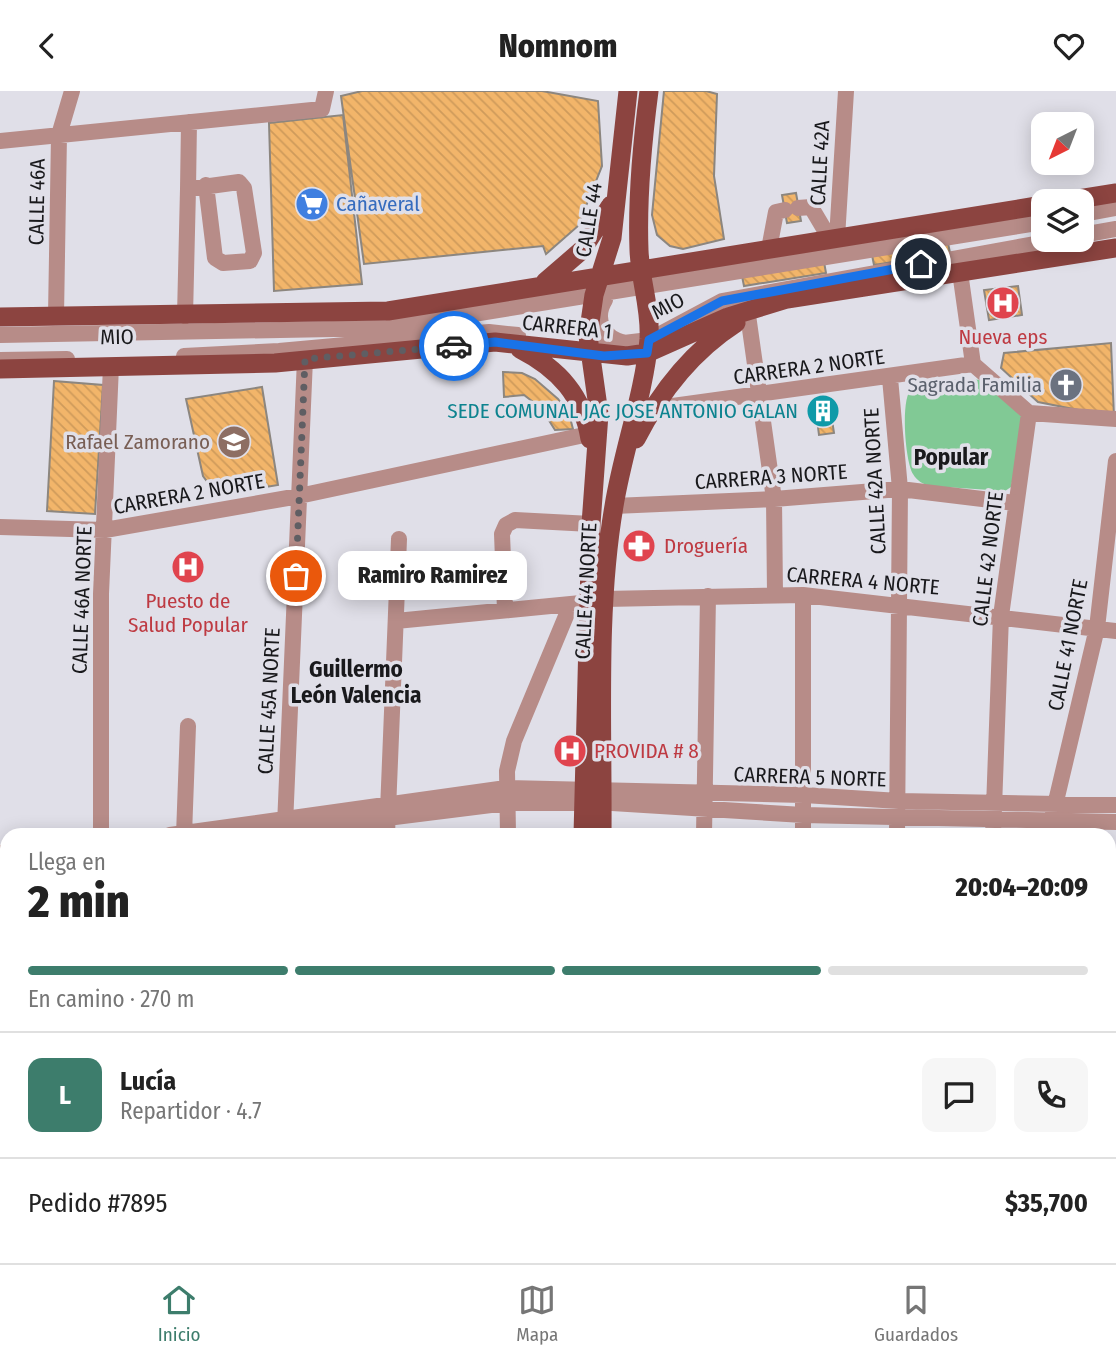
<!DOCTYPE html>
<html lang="es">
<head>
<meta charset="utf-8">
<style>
	:root { --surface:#fff; --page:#f6f6f6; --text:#222; --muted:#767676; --line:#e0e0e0; --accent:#3d7d6c }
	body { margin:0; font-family:"Fira Sans Condensed",sans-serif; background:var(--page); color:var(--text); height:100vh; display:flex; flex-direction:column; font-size:26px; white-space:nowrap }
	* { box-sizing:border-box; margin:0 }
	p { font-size:23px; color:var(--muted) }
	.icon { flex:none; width:38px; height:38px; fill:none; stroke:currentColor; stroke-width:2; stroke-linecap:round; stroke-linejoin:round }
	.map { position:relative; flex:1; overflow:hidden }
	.panel { position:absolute; left:0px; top:737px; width:1116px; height:436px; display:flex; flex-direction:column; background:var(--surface); border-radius:21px 21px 0 0; box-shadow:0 4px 18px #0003 }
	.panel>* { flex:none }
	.needle { width:46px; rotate:222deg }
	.controls { position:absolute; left:1031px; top:21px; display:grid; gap:14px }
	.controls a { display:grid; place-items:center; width:63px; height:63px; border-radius:14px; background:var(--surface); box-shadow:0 4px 18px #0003; font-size:35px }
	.pin { position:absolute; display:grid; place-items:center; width:60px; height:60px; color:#fff; margin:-30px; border:4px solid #fff; border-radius:50%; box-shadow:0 2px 7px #0007 }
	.courier { position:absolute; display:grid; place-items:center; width:70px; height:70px; margin:-35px; border:5px solid #1a73e8; border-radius:50%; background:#fff; color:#222; box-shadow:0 2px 9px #0007 }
	.bubble { position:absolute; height:49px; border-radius:14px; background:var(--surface); box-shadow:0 4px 18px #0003; font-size:23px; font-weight:800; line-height:49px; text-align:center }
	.overview em { font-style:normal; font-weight:800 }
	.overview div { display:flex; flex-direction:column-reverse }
	.overview { display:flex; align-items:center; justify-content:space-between; height:119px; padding:0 28px }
	h1 { font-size:46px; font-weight:800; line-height:52px }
	.bar { display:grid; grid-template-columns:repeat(4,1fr); gap:10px 7px; align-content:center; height:84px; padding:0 28px }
	.bar i { height:9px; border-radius:5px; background:var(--line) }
	.bar .on { background:var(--accent) }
	.bar p { grid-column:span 4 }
	.line { display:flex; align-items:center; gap:18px; padding:0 28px; border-top:2px solid var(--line) }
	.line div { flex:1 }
	.round { display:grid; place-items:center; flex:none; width:74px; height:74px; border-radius:14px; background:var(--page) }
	header { display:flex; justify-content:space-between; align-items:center; height:91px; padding:0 28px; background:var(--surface); font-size:32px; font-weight:800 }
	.tab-bar { display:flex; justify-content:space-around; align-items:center; height:98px; border-top:2px solid var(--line); background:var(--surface); font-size:19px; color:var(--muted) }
	.tab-bar a { display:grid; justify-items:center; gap:4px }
	.tab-bar .on { color:var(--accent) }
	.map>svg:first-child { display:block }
	.park { fill:#81c995 }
	.building { fill:url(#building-back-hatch); stroke:#8c867f; stroke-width:2 }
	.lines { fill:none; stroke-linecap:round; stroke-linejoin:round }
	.minor { stroke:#b78c88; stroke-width:16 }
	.major { stroke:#8c4440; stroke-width:19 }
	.done { stroke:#5f5e63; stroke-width:7; stroke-dasharray:0 12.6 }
	.route { stroke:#1a73e8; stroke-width:9 }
	.labels { text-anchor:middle; stroke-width:7; stroke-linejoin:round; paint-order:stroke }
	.street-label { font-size:21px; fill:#19191c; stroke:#e0dfe8 }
	.shop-label { font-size:21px; fill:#366cbe; stroke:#e0dfe8; text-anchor:start }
	.health-label { font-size:21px; fill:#be3a42; stroke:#e0dfe8 }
	.worship-label { font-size:21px; fill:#5b616d; stroke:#e0dfe8; text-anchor:end }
	.culture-label { font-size:21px; fill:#0d838f; stroke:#e0dfe8; text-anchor:end }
	.education-label { font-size:21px; fill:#785e54; stroke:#e0dfe8; text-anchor:end }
	.neighbourhood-label { font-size:23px; font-weight:bold; fill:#19191c; stroke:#e0dfe8 }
</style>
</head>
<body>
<header><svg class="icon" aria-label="back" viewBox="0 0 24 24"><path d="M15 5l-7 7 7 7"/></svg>Nomnom<svg class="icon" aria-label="heart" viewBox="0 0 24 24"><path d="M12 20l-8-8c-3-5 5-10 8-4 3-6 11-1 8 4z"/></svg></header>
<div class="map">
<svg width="1116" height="1172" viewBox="0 0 1116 1172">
	<defs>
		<pattern id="building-back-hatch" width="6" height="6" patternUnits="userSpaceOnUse" patternTransform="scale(1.75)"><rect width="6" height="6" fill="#f2b56a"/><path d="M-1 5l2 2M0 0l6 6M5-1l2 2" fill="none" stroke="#cf9b5b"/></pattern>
	</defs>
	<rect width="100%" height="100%" fill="#e0dfe8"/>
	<!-- park -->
	<path class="park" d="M972,288L980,289L1024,326L1011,396L1005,400L930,395C923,393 917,390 913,383C905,370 900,306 912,297C926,286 955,289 972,288Z"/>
	<!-- building -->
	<path class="building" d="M362,0H542L598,10L602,75L578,135L546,163L543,155L364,173L341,5Z
		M664,0H706L717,3L714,85L724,148L683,158L670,155L657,144L652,124Z
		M343,24L362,193L274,200L269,32Z
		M796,102L801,130L787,132L782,104Z
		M948,152L950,162L874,174L872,164Z
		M824,171L826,182L744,195L742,185Z
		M1018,195L1022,224L989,229L984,199Z
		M1111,252L1114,326L1038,311L1001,277L1004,262Z
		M503,281L522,282L535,288L558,308L569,323L573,338L555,339L541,317L524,304L504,306Z
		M54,290L103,294L95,423L47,420Z
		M262,296L278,394L217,404L203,385L186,308Z
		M829,310L834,342L819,344L815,312Z
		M649,447V462H630V448Z"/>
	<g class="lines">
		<!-- minor -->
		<path class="minor" d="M0,50L322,18L326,0
			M188,98L189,31
			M798,117L811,116L830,148
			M1082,123L1116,117
			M1082,144L1116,138
			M837,147L846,0
			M769,158L776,121L785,119
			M960,181L973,273L1029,322
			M605,209C593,228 604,248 625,252
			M748,224L774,408L775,503
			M56,225L59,44L72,0
			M185,225L188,98L239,91L244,97L254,162L250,170L223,172L215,167L206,94
			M0,244L387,237L1043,131
			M599,255L649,249L722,210L1057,149
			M184,265L279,260L489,241L518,244
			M0,269L67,268
			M890,287L900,398L897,744
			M651,318L973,273
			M1029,322L1116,328
			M614,415L774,408L900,398L1015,412
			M0,436L105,439L299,405L589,343
			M605,508L803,504L1116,540
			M505,519L502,443L506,434L515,429L591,433
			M396,530L581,512
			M285,734L305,268
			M101,744V503L111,275
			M170,744L506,697L804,704L899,710L1116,714
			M184,744L188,635
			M252,744L507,712H612L803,724L1116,731
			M387,744L399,448
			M508,744L507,680L514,650L571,513
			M704,744L708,505
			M803,744V504
			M993,744L1001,525L1029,322
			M1048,744L1097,537L1116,370
			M0,762L7,761
			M0,774L7,773
			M1110,838H1116
			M1110,903H1116
			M1112,1039L1116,1057
			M0,1059L7,1058
			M1110,1105L1116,1104
			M974,1166L975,1172
			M79,1172L80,1166
			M169,1172V1166
			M265,1172V1166
			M372,1172V1166
			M511,1172V1166
			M696,1172V1166
			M787,1172L788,1166
			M842,1172L874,1166"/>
		<!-- major -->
		<path class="major" d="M1066,110L1116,102
			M545,191L582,159L611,114
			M0,226L388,220L1043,114
			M520,258C559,278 583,305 590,348
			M0,278L275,272L495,251L627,265L647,262L728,226L787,208L1116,157
			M636,348C660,301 691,261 736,232
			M583,744L591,433L599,323L588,245L594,204L612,147L628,0
			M602,744C603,638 596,519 614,415C623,359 644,304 649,248C651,218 640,189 639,159C637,105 642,53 649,0
			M579,1172V1166
			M594,1172L595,1166"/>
	</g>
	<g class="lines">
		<!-- done -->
		<path class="done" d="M296,485L305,268L454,255"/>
		<!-- route -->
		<path class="route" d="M454,255L495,251L604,265L647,262L649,249L722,210L921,173"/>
	</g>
	<!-- icons -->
	<defs>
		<symbol id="supermarket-disc" viewBox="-11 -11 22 22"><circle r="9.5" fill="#3f7fe0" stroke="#e0dfe8"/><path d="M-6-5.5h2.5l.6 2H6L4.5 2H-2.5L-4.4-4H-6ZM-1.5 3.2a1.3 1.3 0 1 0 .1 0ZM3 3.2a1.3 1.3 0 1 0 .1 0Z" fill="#fff"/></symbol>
		<symbol id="hospital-disc" viewBox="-11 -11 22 22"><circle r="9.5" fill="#e0444e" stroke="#e0dfe8"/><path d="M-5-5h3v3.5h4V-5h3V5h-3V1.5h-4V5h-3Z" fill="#fff"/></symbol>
		<symbol id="church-disc" viewBox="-11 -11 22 22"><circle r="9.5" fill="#6b7280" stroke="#e0dfe8"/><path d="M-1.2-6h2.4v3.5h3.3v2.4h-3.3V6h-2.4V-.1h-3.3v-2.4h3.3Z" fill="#fff"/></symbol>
		<symbol id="building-disc" viewBox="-11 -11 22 22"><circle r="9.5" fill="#0f9aa8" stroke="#e0dfe8"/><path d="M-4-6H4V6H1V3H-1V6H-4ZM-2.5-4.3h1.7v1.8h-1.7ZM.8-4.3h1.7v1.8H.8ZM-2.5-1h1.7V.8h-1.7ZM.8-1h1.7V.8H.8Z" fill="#fff"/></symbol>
		<symbol id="school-disc" viewBox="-11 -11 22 22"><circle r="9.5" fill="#8d6e63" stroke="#e0dfe8"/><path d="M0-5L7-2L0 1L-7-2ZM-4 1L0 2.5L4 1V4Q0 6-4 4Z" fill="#fff"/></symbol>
		<symbol id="pharmacy-disc" viewBox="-11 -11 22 22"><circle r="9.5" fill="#e0444e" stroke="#e0dfe8"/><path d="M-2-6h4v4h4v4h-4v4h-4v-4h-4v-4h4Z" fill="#fff"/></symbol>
	</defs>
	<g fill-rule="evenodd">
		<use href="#supermarket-disc" x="293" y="94" width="38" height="38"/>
		<use href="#hospital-disc" x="984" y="193" width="38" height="38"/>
		<use href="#church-disc" x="1047" y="275" width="38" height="38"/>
		<use href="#building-disc" x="804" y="301" width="38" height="38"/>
		<use href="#school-disc" x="215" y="332" width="38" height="38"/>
		<use href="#pharmacy-disc" x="620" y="436" width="38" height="38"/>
		<use href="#hospital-disc" x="169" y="457" width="38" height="38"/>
		<use href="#hospital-disc" x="551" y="641" width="38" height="38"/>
	</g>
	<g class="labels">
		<!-- street labels -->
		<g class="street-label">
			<text transform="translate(820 72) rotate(-87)" y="7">CALLE 42A</text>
			<text transform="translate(37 111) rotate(-89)" y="7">CALLE 46A</text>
			<text transform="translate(589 129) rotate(-81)" y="7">CALLE 44</text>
			<text transform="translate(668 215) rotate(-28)" y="7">MIO</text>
			<text transform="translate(567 236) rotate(6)" y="7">CARRERA 1</text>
			<text transform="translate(117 246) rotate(-1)" y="7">MIO</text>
			<text transform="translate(809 276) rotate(-8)" y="7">CARRERA 2 NORTE</text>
			<text transform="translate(771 386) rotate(-4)" y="7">CARRERA 3 NORTE</text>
			<text transform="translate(875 390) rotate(-93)" y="7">CALLE 42A NORTE</text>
			<text transform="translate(189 403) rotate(-10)" y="7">CARRERA 2 NORTE</text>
			<text transform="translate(988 468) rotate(-83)" y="7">CALLE 42 NORTE</text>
			<text transform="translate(863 490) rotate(5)" y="7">CARRERA 4 NORTE</text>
			<text transform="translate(586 500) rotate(-87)" y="7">CALLE 44 NORTE</text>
			<text transform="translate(82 509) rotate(-88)" y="7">CALLE 46A NORTE</text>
			<text transform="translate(1068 554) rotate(-79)" y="7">CALLE 41 NORTE</text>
			<text transform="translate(269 610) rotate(-87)" y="7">CALLE 45A NORTE</text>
			<text transform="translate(810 686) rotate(2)" y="7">CARRERA 5 NORTE</text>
		</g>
		<!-- shop labels -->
		<g class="shop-label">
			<text x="336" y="120">Cañaveral</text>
		</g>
		<!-- health labels -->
		<g class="health-label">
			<text x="1003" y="253">Nueva eps</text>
			<text x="664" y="462" text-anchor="start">Droguería</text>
			<text x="188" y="517">Puesto de<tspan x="188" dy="24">Salud Popular</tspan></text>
			<text x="594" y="667" text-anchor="start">PROVIDA # 8</text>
		</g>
		<!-- worship labels -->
		<g class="worship-label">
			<text x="1042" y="301">Sagrada Familia</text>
		</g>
		<!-- culture labels -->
		<g class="culture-label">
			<text x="798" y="327">SEDE COMUNAL JAC JOSE ANTONIO GALAN</text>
		</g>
		<!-- education labels -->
		<g class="education-label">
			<text x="210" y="358">Rafael Zamorano</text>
		</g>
		<!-- neighbourhood labels -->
		<g class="neighbourhood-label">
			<text x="951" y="374">Popular</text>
			<text x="356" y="586">Guillermo<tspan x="356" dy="26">León Valencia</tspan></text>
		</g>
	</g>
</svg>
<div class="controls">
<a><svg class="needle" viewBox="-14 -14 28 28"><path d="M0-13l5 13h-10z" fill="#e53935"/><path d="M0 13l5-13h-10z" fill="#767676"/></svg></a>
<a><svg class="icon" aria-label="layers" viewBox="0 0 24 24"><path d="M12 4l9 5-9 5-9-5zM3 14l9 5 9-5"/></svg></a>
</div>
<div class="pin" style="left:296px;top:485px;background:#ea580c"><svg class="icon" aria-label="bag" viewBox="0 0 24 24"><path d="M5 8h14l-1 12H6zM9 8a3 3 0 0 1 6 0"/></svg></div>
<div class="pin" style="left:921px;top:173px;background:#1f2937"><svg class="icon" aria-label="home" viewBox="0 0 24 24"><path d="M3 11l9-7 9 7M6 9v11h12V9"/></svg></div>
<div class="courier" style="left:454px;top:255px"><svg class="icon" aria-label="car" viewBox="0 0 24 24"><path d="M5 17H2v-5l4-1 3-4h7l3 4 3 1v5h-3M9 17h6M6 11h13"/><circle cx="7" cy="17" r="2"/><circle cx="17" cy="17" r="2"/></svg></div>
<div class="bubble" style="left:338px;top:460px;width:189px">Ramiro Ramirez</div>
<section class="panel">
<div class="overview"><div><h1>2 min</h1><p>Llega en</p></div><em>20:04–20:09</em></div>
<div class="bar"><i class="on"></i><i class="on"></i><i class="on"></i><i></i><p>En camino · 270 m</p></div>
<div class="line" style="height:126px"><b class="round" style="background:var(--accent);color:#fff">L</b><div><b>Lucía</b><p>Repartidor · 4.7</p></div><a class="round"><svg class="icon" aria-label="chat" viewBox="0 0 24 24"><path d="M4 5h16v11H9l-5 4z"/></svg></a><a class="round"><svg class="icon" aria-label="phone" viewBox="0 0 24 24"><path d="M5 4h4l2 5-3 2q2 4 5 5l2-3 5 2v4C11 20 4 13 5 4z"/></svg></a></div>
<div class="line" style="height:91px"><div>Pedido #7895</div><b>$35,700</b></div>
</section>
</div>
<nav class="tab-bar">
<a class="on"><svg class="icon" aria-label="home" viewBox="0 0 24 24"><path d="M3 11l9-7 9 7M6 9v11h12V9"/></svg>Inicio</a>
<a><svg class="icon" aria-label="map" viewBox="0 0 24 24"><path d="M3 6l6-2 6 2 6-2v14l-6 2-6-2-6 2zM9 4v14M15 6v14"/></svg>Mapa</a>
<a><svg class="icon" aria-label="saved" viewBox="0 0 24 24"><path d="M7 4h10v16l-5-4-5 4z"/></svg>Guardados</a>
</nav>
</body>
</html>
